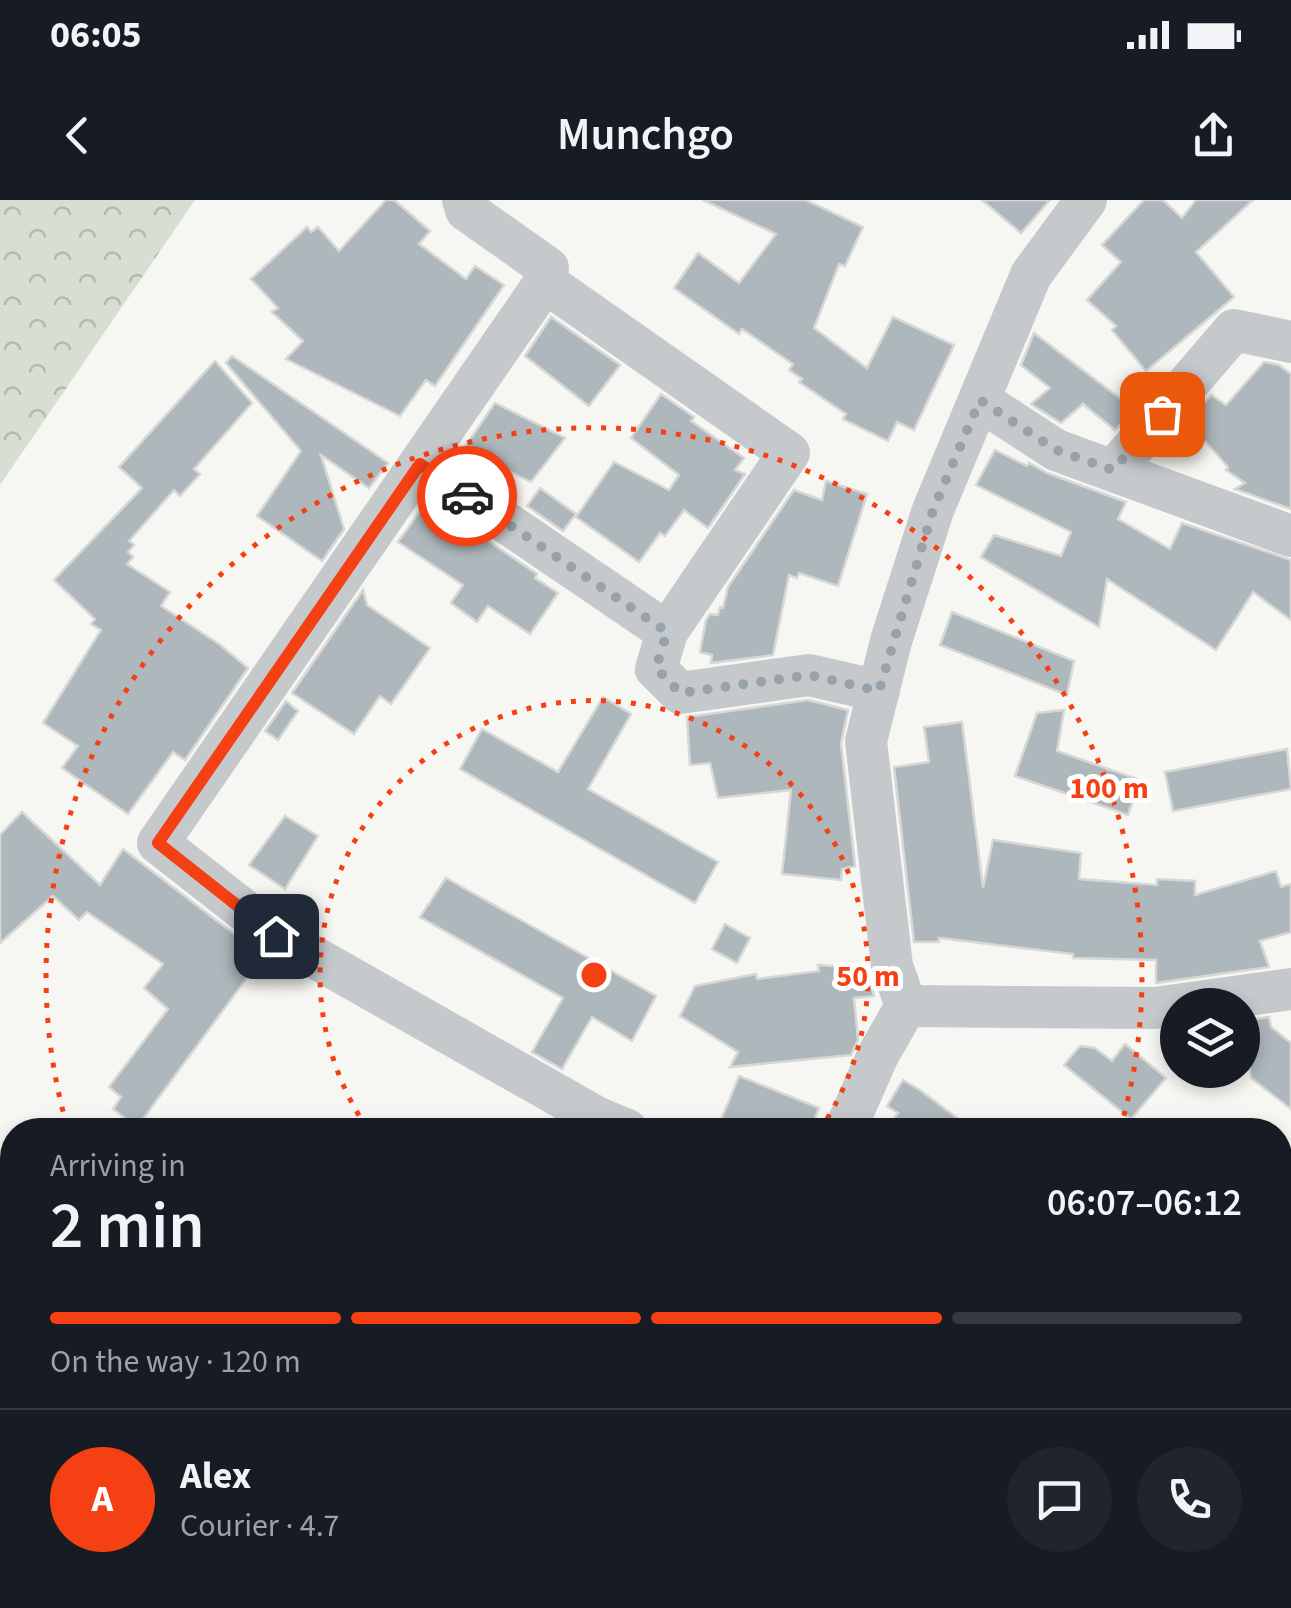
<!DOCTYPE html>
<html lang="en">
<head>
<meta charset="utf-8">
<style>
	:root { --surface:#171b24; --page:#20242c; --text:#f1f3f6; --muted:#9ea1a6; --line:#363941; --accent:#f54013 }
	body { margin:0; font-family:"Source Sans 3",sans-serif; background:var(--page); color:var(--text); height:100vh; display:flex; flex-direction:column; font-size:38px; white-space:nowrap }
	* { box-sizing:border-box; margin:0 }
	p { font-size:32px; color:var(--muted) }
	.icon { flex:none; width:55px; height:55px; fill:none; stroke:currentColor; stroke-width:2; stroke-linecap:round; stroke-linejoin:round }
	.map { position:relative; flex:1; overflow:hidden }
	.drawer { position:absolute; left:0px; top:918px; width:1292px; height:492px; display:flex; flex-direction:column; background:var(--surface); border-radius:40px 40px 0 0; box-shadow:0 5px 15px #0003 }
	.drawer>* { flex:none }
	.controls { position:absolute; left:1160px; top:788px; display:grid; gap:20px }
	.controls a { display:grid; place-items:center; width:100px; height:100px; border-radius:50%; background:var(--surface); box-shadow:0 5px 15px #0003; font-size:50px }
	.pin { position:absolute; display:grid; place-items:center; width:85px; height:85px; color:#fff; margin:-42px; border-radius:20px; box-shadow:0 5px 15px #0006 }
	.courier { position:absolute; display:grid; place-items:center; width:100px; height:100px; margin:-50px; border:8px solid #f54013; border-radius:50%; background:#fff; color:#222; box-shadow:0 2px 12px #0007 }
	.summary em { font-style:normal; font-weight:600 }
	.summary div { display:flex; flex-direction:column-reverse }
	.summary { display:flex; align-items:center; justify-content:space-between; height:170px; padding:0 50px }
	h1 { font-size:65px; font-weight:600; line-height:75px }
	.bar { display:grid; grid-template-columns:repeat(4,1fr); gap:15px 10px; align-content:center; height:120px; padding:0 50px }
	.bar i { height:12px; border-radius:8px; background:var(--line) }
	.bar .active { background:var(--accent) }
	.bar p { grid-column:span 4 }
	.line { display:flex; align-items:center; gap:25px; padding:0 50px; border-top:2px solid var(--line) }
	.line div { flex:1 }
	.round { display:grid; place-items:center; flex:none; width:105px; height:105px; border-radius:52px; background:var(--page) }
	.status { display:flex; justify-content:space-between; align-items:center; height:70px; padding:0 50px; background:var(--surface); direction:ltr }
	.status svg { height:28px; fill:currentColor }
	header { display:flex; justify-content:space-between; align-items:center; height:130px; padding:0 50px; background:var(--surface); font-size:45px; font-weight:600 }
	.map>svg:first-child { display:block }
	.forest { fill:url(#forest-crowns) }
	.building { fill:#aeb7bc; stroke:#d7d7d5; stroke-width:2.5 }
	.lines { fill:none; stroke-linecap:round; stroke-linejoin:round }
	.minor { stroke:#c5c9cc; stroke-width:42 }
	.tertiary { stroke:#c5c9cc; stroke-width:52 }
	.done { stroke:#96a3ac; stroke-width:10; stroke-dasharray:0 18 }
	.route { stroke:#f54013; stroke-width:12 }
	.ring { fill:none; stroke:#f54013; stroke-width:5; stroke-dasharray:5 10 }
	.centre { fill:#f54013; stroke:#fff; stroke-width:5 }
	.ring-label { font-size:30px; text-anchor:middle; font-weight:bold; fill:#f54013; stroke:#fff; stroke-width:10; stroke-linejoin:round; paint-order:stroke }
</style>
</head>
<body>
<div class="status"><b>06:05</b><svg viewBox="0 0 49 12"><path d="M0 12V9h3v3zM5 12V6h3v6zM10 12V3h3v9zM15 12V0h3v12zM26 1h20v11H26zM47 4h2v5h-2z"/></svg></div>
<header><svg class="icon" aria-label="back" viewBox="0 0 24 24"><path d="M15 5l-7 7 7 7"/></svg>Munchgo<svg class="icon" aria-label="share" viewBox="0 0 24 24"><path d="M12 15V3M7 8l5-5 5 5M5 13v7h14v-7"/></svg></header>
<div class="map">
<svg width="1291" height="1408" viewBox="0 0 1291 1408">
	<defs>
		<pattern id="forest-crowns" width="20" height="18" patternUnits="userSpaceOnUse" patternTransform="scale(2.5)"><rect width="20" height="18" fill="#d7dfd3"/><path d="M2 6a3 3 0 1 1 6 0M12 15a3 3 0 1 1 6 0" fill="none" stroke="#b2bab1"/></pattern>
	</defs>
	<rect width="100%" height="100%" fill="#f6f6f2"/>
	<!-- forest -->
	<path class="forest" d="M0,0H195L0,285Z"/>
	<!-- building -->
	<path class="building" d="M386,0H394L430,31L419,44L466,79L475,66L504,85L435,186L426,180L400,216L286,159L303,141L272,112L278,108L251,79L307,27L311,32L318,27L339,51Z
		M703,0H806L863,27L845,66L839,64L814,128L867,168L893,117L954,145L914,230L897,222L888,241L843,219L846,214L799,182L802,179L789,170L793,164L742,129L739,134L674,88L698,53L739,83L776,34Z
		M982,0H1050L1021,33Z
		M1144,0H1163L1182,18L1196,0H1253L1196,52L1234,97L1146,171L1112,130L1116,126L1087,100L1121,62L1102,45Z
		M551,117L620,165L589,206L525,156Z
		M1034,133L1134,209L1115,230L1083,204L1061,223L1031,204L1050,188L1021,165Z
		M232,156L388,263L369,288L321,255L344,329L322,361L257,316L301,251L226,163Z
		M215,161L252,203L194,269L200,274L180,296L174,290L129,341L134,345L128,352L133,357L127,364L170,392L161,406L219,444L248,468L185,560L173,552L128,614L62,568L78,546L43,523L101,430L91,424L95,419L54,380L142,288L119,267Z
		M1264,162L1279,165L1291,174V309L1235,289L1245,283L1226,270L1228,267L1188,222L1211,195L1226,205Z
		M661,194L694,217L691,221L744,258L735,270L745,274L708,328L684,310L665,336L660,333L639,362L576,317L614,262L669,290L679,275L631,238Z
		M495,203L565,238L531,282L464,248Z
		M995,250L1027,266L1029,263L1047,273L1126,302L1118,319L1170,349L1182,323L1291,360V420L1253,392L1216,450L1107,379L1099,427L981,357L994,335L1061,356L1071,332L976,285Z
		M826,281L867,294L838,386L799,373L797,378L789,375L773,455L711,463L712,455L700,452L706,420L710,414L718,415L720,407L723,408L728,387L794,290L822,300Z
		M540,288L576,314L563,331L527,306Z
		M428,300L537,374L535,378L558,393L530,434L488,406L477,422L451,403L463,385L398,342Z
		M363,390L367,405L430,448L391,504L380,496L354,534L292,493Z
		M952,412L1074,461L1067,495L940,445Z
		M603,497L631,514L588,589L718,662L695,703L460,569L482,529L558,572Z
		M808,500L848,510L841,544L855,666L842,669L841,680L782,674L791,590L718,598L710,563L690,565L687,517Z
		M286,501L298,511L278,540L265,531Z
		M1064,510L1057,551L1140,580L1128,615L1015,576L1037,513Z
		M962,522L983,688L993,640L1081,653L1079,679L1157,685V679L1195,681V695L1276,671L1281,687L1291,684V732L1260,741L1269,767L1156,783V760L1073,758V754L939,738V742H914L894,567L929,562L924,527Z
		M1287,549L1291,589L1173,611L1165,572Z
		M22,612L100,685L123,649L263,756L137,927L113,909L121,897L109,887L168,809L144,788L163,764L87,712L79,720L53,696L0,743V635Z
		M285,616L318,636L285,689L249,665Z
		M446,678L656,796L632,841L592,817L562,869L532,852L563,798L420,717Z
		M725,724L750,738L737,763L712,749Z
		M818,765L867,769L874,796L854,798L858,840L851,855L730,867L738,852L680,816L695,786L756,774L757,779L819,771Z
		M1269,817L1271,827L1291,843V909L1251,878L1249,862L1242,863V821Z
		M1125,844L1166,878L1131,919L1064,865L1080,846L1095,848L1112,861Z
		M739,876L819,908L810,930H717Z
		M903,880L920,890L973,930H885L898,913L887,906Z"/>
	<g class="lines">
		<!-- minor -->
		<path class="minor" d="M463,0L466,10L548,68L545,82
			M979,200L1056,250L1291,336
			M420,264L667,432L656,469L680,493L809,475L879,491
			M1113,271L1234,130L1291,142
			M906,806L1155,808L1291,789
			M627,930L598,918L277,736L158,643L545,82L789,253L667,432
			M845,930L878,855L906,806L892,766L866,541L891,441L933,310L1031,75L1086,0
			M371,1408L375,1398"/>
		<!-- tertiary -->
		<path class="tertiary" d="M0,1215L12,1214
			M647,1398L660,1408"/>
	</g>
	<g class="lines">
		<!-- done -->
		<path class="done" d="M467,296L667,432L656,468L680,493L809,475L879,491L933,310L980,200L1056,250L1113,270L1162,214"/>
		<!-- route -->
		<path class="route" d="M276,736L158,643L420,264L467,296"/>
	</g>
	<!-- distance rings -->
	<g class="ring">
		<path d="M367 928A274 274 0 1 1 821 928"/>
		<path d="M67 926A548 548 0 1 1 1121 926"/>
	</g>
	<circle cx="594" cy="775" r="15" class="centre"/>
	<g class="ring-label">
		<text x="1109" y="598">100 m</text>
		<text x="868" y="786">50 m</text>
	</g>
</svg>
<div class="controls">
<a><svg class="icon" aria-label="layers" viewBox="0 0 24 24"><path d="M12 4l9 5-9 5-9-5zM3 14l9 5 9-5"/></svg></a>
</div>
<div class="pin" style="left:1162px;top:214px;background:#ea580c"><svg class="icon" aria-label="bag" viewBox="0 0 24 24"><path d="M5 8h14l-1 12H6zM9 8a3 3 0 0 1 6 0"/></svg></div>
<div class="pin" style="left:276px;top:736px;background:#1f2937"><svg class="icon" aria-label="home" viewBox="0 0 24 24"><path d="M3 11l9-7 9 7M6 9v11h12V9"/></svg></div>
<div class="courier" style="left:467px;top:296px"><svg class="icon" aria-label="car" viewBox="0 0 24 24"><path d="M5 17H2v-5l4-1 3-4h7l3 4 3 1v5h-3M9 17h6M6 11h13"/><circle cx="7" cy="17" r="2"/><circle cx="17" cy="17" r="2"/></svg></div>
<section class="drawer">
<div class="summary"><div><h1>2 min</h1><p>Arriving in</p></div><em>06:07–06:12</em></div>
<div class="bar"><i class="active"></i><i class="active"></i><i class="active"></i><i></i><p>On the way · 120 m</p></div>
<div class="line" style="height:180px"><b class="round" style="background:var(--accent);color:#fff">A</b><div><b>Alex</b><p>Courier · 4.7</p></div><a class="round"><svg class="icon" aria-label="chat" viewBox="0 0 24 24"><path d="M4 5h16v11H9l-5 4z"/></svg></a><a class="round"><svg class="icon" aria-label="phone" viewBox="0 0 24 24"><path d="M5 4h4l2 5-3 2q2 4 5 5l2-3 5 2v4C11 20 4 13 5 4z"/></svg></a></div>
</section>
</div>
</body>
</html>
